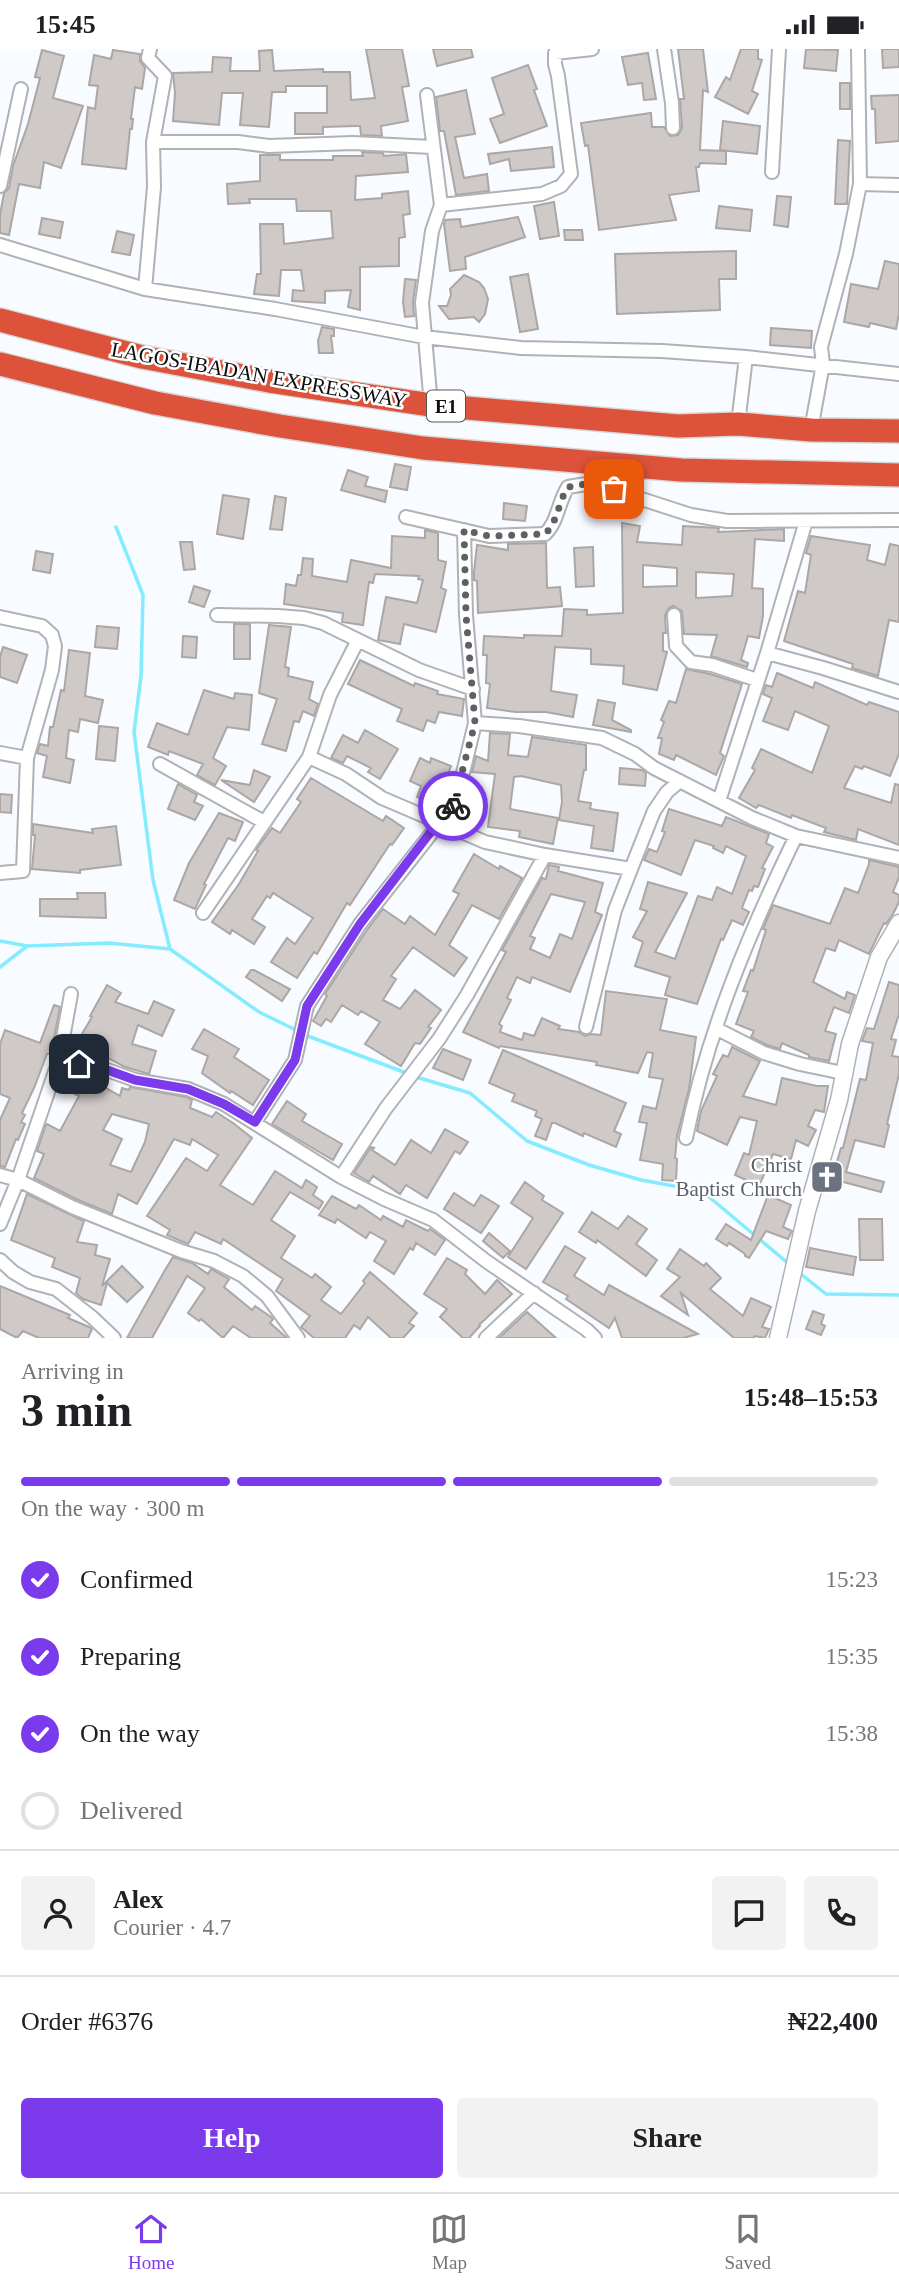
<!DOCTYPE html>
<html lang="en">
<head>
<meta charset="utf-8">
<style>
	:root { --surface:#fff; --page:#f2f2f2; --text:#202124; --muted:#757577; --line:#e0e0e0; --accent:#7c3aed }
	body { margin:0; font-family:Georgia,serif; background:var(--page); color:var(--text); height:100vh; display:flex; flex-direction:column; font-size:26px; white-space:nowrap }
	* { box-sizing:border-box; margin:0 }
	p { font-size:23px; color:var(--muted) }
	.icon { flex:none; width:38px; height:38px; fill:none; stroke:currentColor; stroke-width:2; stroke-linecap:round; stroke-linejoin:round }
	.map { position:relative; height:1289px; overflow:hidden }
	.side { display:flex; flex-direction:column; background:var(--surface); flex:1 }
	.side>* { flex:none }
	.pin { position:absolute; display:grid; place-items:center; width:60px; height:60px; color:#fff; margin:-30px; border-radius:14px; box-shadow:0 4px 10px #0006 }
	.courier { position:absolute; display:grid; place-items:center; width:70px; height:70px; margin:-35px; border:5px solid #7c3aed; border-radius:50%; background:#fff; color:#222; box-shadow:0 2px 9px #0007 }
	.overview em { font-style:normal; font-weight:800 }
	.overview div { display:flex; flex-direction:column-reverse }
	.overview { display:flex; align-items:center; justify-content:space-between; height:119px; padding:0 21px }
	h1 { font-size:46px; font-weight:800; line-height:52px }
	.bar { display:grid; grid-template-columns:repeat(4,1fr); gap:10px 7px; align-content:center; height:84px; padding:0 21px }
	.bar i { height:9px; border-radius:5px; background:var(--line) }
	.bar .selected { background:var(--accent) }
	.bar p { grid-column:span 4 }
	.line { display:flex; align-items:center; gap:18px; padding:0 21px; border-top:2px solid var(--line) }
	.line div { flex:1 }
	.round { display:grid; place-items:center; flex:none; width:74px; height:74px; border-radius:7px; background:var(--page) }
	ol { padding:0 21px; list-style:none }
	li { display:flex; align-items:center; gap:21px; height:77px }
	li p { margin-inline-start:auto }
	li .icon { padding:7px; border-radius:50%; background:var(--accent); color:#fff; stroke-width:4 }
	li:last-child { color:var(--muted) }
	li i { width:38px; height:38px; border:4px solid var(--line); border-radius:50% }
	.button { display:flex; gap:14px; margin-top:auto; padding:14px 21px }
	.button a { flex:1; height:80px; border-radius:7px; background:var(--accent); color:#fff; font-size:28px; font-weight:800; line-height:80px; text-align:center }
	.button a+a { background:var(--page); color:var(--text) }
	.status { display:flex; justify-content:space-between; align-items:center; height:49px; padding:0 35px; background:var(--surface); direction:ltr }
	.status svg { height:19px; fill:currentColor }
	.tab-bar { display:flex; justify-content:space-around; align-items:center; height:98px; border-top:2px solid var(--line); background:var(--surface); font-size:19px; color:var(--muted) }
	.tab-bar a { display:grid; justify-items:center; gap:4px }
	.tab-bar .selected { color:var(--accent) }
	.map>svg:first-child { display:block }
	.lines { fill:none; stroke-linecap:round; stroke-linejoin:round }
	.stream { stroke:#83ecfe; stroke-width:3.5 }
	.building { fill:#cfc9c8; stroke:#aca6a5; stroke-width:2; fill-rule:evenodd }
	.minor-casing { stroke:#afb2b6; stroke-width:16 }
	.tertiary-casing { stroke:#afb2b6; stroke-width:19 }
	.motorway-casing { stroke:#d8d8d8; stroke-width:26 }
	.minor { stroke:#fff; stroke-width:12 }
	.tertiary { stroke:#fff; stroke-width:16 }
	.motorway { stroke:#dc523b; stroke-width:23 }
	.done { stroke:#5f6062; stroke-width:7; stroke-dasharray:0 12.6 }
	.route { stroke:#7c3aed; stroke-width:9 }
	.labels { text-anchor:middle; stroke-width:5; stroke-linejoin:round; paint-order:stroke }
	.shield { fill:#fff; stroke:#555656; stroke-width:2 }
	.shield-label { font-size:19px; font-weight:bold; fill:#0c0d0e }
	.street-label { font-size:21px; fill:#0c0d0e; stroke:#fff }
	.worship-label { font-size:21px; fill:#5b616d; stroke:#fff; text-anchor:end }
</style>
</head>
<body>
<div class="status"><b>15:45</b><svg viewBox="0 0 49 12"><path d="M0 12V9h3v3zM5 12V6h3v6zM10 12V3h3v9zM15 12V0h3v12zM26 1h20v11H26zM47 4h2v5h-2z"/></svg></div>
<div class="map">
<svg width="899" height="1289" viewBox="0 0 899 1289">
	<rect width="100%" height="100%" fill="#f8fbff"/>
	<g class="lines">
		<!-- stream -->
		<path class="stream" d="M116,478L143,546L141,627L134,683L153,831L170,900
			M0,892L27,897L109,894L170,900L259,963L298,982
			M0,918L26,898
			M305,986L409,1025
			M416,1028L470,1044L527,1092L589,1116L641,1131L702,1142L789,1215
			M797,1222L826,1245L899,1246"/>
	</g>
	<!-- building -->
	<path class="building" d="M366,0H402L409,37L402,38L408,72L381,77L382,87L361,86L360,77H356L323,78V85H295V64H327V37H286V43H272L269,78L240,76L243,44H222L219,76L173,72L175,44L173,24L212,23L213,8L231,9L230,22H260L259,2L272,1L274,22L323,20V23H350L351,51L375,49Z
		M433,0H471L473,8L437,17Z
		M678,0H703L708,43L703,41L700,101L726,102V115L700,114L699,118H696L699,142L669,146L676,171L599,181L588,96L585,97L581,74L651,64L652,78H664L670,87L678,86L682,79L680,50H684Z
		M741,0H758V10L762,11L752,42L758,45L748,65L715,48L726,28L730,31Z
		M806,0L838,1L836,22L804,19Z
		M882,0H899V18L883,19Z
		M42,1L64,7L53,49L83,57L61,119L44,113L40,139L19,135L9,186L0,184V166L4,144L9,139L13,117L28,75L40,29L35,28Z
		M113,1L140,5V12L145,19L142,40L135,38L131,70H133L132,80H130L126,120L82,115L88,58L95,60L98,37L89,36L94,6L111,10Z
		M648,4L656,50L644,51L642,34L628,36L622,8Z
		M528,16L537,40L534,41L547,77L500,94L490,70L504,65L492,29Z
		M840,34H850V60H840Z
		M466,41L475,85L455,88L464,129L487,125L489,142L456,146L444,82H440L436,48Z
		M899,46V92L876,94L875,60H872L871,47Z
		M723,72L760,77L757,105L720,101Z
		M838,91L850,92L847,155H835Z
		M552,98L554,118L511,122L509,110L490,115L488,105Z
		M362,103L383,104L384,107L406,105L408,123L356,127L355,151L382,149V145L408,142L410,165L403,166L405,188L399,189V217L360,218V261L348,258L351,241L325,242V254L292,252L293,241L304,242L301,221H281L279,247L254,245L257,225H261L260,175H283L284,195L333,189L331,162H297L296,150H249L250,154L228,155L227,135L260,132V106H280V111H333V107H363Z
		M777,147L791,148L788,178L774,176Z
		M554,153L559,187L540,190L534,157Z
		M719,157L752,161L750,182L716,179Z
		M518,168L525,188L465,208L466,220L450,222L444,175L445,171L460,170L461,178Z
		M42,169L63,173L60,189L39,185Z
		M564,181H582L583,191H565Z
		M117,182L134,186L130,206L112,203Z
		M736,202V230H719L720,261L617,265L615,205Z
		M885,212L899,215V265L896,280L870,274L869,278L844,273L851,235L878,240Z
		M528,225L538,280L520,283L510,228Z
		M464,226L479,233L484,239L488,250L485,265L479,273L474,268L449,270L439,257H447L451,246L450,240Z
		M405,230L416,231L413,253L414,267L405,268L403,253Z
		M322,278L334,280V287H331L333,304H319L318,292Z
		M771,279L812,282L811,299L770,296Z
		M395,415L411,418L407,441L390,438Z
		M348,421L368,428L365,437L387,442L385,453L341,441Z
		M223,446L249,450L243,490L217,485Z
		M275,447L286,449L282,481L270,480Z
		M504,454L527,457L525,472L503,470Z
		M622,474L640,477L637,493L682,496L683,477L719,479L718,483L784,480V492L755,490L752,539L763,540V567L759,589L748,587L741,611L748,614L747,618L711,607L717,586L684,585L682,562L673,557L669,559L665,566L666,584H663V602L667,603L657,641L623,635L624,617L591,615V600L555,598L551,642L577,646L573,668L546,663H516L487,659L490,635L486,634L487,606H483L484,587L524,589V586L562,587L564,560L587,561V566L623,564ZM643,516L677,519V537L643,538ZM696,523L734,525L732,547L696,549Z
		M425,481L438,484V511L446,513L441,539L446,541L436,583L404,575L400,595L378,591L386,548L417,554L423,531L418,530L419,527L375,525L373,534L369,533L363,576L342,573L343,564L284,555L286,535L296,537L298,526H301L303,509L313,510L312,527L347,533L351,511L391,519L392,487L425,489Z
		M811,487L870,496L867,511L885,516L890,495L899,497V573L889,571L878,627L852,619L853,615L784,592L798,542L805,544L811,506L806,504Z
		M180,493H192L195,520L184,521Z
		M546,494L547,539L560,538L562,557L478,564L477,532L474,531V523L477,496L508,501V495Z
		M593,498L594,537L576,538L574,499Z
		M36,502L53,505L50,524L33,521Z
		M194,537L210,542L204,558L189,553Z
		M234,575H250V610H234Z
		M269,576L291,578L285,618L289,619L288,627L313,633L309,650L318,655L314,667L303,662L299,673L294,672L286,702L262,695L277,650L259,644Z
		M97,577L119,579L117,600L95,598Z
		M183,587L197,588L196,609L182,608Z
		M3,598L27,606L17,634L0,628V608Z
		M69,601L90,604L85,647L103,651L98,674L80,670L78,683L69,681L66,709L74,711L70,734L43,728L47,707L37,704L40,695L48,697L50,678H53L61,641L64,642Z
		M360,611L414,637L415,634L438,642L437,645L464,650L462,667L439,663L435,674L427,671L423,682L397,672L402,660L348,635Z
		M686,620L710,625L742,635L720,704L724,707L716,726L676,706L674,711L659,705L662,689H658L664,673L661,671L669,652L676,654Z
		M777,624L813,639L815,633L867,656L869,653L899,663V705L890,727L864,717L862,720L855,717L844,739L891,754L895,735L899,736V796L858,780L856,791L824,783L826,779L792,766L791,769L759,756L756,759L739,749L755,721L752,719L761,700L812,724L829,677L795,662L788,681L763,672L772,649L763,645L766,636L772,638Z
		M204,641L234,650L235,644L252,646L249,681L227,678L213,709L226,717L215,736L197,726L203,715L169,702L168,706L148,698L157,674L188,686Z
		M598,651L615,654L612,671L631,681V683L593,676Z
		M99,677L118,679L115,712L96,710Z
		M365,681L398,700L380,730L368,723L371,719L347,707L343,714L331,709L343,686L358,694Z
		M490,684L510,685L508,706L528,708L532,688L586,696V721H584L578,752L591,754L590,760L618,764L613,802L591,799L594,777L559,771L562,753L561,736L521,727L514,728L510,760L558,769L553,795L519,788L520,782L488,778L495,725L472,723L476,707L488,712Z
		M420,709L430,714L431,709L451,717L436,755L417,748L421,737L410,732Z
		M620,719L642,721L646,724L645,737L619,735Z
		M254,721L270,728L254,753L221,731L250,736Z
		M311,729L383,772L386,767L404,779L392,796L390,795L350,856L347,854L317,905L314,903L297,929L271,913L287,889L295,895L313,869L273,844L270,849L267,847L252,870L265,878L254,895L232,881L230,885L212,873L239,835L258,802L256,801L272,779L280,784L301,753L297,750Z
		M178,735L197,746L194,753L203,757L195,771L168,760Z
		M0,745L12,746L11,764L0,763Z
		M669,760L722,777L726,768L769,785L766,794L773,798L762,819L765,820L758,838L754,837L752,842L749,841L742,859L749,863L743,876L732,871L723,891L721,890L697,955L665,946L670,928L635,917L643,893L633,888L647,862L640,860L648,833L687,844L655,903L675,910L698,847L712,851L717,838L732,845L746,807L726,797L723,804L713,799L714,797L695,791L681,826L644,811L649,800L657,803L665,783L662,782Z
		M219,764L243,773L235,792L228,789L204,835L206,836L195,860L174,851L189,814Z
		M33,775L93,784L92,780L116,777L121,816L80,821V824L32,820L35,786H33Z
		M474,805L499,820L500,817L522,829L499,870L472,856L449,896L467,909L454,927L413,898L391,927L396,930L383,951L400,960L415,941L441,961L428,978L431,979L420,995L415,994L401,1017L365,995L380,973L361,962L358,966L342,956L331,973L326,970L321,977L313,972L327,947L325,945L367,881L383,860L405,875L410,867L435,886L459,845L453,842Z
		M869,811L899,818V828L893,843L899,846V853L893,865L886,875L884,874L869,905L839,891L835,902L826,899L813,933L845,950L847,943L855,946L849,964L834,958L825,982L836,985L829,1012L809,1008V1006L782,994L780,1000L767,996L751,988L754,982L736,975L748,943L743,942L751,921L753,922L766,881L763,880L773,856L830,875L845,839L858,844L869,815Z
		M549,816L559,818L558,822L603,834L595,863L602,866L570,943L532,928L530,934L517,928L507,949L511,951L499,975L502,977L500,983L522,991L524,984L534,987L542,969L560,977L558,980L579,983L585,987L591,985L601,986L606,942L667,950L660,981L696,988L689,1040L677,1087L675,1109L677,1110L676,1132L662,1131L663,1115L640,1111L647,1074L639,1073L643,1057L656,1060L663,1030L649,1028L653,1004L647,1003L638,1024L596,1016L597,1013L500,997L499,999L463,983L506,903L502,901L542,829L546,830ZM551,845L585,853L572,890L560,885L550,909L530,900L535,889L530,887Z
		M77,844H105L106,869L40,867V850H78Z
		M251,921H254L290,940L282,952L246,928Z
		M889,933L899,936V965L891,990L896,991L892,1007L899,1008V1025L887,1075L889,1076L884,1098L855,1091L846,1123L884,1133L881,1143L832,1130L841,1099H843L860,1030L866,1031L873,994L862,992L867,979L874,980Z
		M107,936L121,944L115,953L148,965L154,952L174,961L162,987L138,976L132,995L156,1002L149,1025L125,1018L104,1007L105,1006L79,990L92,968L90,967Z
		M54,956L60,958L52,1000L50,1005H47L34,1039L22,1064L25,1066L21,1073L25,1075L18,1091L16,1090L5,1118L0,1117V1071L10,1049L0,1045V995L5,981L40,994Z
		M204,980L239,1000L234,1008L269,1031L253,1056L231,1042L230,1044L202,1024L208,1007L192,1000Z
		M732,998L760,1012L743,1047L776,1056L782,1029L817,1037H828L824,1063L815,1061L808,1077L816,1081L808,1097L796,1091L791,1110L773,1105L759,1137L735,1126L744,1104L749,1106L757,1072L740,1068L727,1096L697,1082L701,1062L717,1027L713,1025L723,1006L728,1008Z
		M443,1000L471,1011L463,1031L433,1019Z
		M503,1001L626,1054L614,1082L621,1085L616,1098L584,1084L583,1087L555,1074H552L546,1091L535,1087L542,1070L535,1067L537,1062L512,1052L515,1045L489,1034Z
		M80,1024L120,1047L122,1039L129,1041L130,1038L186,1048L192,1051L190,1059L212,1068L216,1063L233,1074L252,1089L220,1136L253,1156L275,1122L302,1139L306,1131L317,1138L313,1146L323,1153L319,1160L290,1143L271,1171L295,1187L281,1209L312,1229L315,1225L331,1238L321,1251L341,1265L365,1234L363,1232L370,1223L417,1264L409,1274L414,1277L403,1289H391L368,1268L360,1280L354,1276L345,1289H314L301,1278L310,1267L276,1242L283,1230L223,1190L221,1195L195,1183L188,1195L167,1186L170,1181L147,1167L186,1109L207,1122L218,1106L192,1090L190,1096L174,1090L137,1155L118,1145L112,1165L76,1150L34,1129L44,1105L37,1102L45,1078L47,1075L60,1082L79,1047L69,1042ZM112,1065L149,1075L145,1093L131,1123L110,1116L122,1090L103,1081Z
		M287,1052L306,1065L302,1072L342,1095L333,1111L272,1075Z
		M445,1080L468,1093L460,1105L455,1102L427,1149L406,1136L400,1145L373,1127L369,1133L354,1124L371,1098L374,1099L372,1101L395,1116L411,1091L431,1104Z
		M525,1133L544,1147L542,1151L563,1164L526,1220L508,1208L533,1169L511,1154Z
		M454,1144L474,1157L481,1146L499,1157L481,1184L444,1160Z
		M27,1145L84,1172L77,1193L97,1196L95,1206L110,1210L102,1237L122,1217L143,1238L127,1253L107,1234L101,1256L83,1250L76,1244L80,1229L52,1218L55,1209L11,1191Z
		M768,1146L791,1156L783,1178L792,1182L788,1190L766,1182L749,1209L745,1207V1205L729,1194L727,1197L716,1190L726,1175L751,1191Z
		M332,1147L356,1160L359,1156L381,1171L383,1167L403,1178L406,1171L428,1182L430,1180L445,1191L435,1206L416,1194L413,1201L410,1199L394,1225L374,1212L386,1192L370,1183L366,1189L337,1170L335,1174L319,1166Z
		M592,1163L618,1180L628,1167L647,1180L636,1195L657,1211L646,1227L597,1191L596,1194L579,1183Z
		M859,1170H882L883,1211H860Z
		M489,1184L510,1202L503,1209L483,1192Z
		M565,1197L585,1209L574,1227L604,1246L609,1236L698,1285L683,1289H622L615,1269L609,1279L566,1250L568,1247L543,1233Z
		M810,1199L856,1208L853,1226L806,1218Z
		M680,1200L704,1217L706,1214L721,1229L710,1240L743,1267L751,1249L771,1258L762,1278L769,1280L765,1289L755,1287L753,1289H734L681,1244L688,1266L661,1247L680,1228L667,1220Z
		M173,1208L192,1214L208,1225L211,1220L229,1230L224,1238L252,1261L255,1257L271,1268L273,1270L270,1274L287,1289H251L233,1277L223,1289L201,1270L199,1272L188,1264L205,1239L187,1227L152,1289H127L165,1221Z
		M447,1209L467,1221L465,1225L485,1245L497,1231L512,1245L479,1276L480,1277L469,1289H463L440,1268L447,1260L424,1245Z
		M0,1237L70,1266L68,1269L89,1278L92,1280L88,1289H39L23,1282L17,1289L0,1280Z
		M813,1262L824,1266L821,1275L825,1277L821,1286L806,1280Z
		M527,1263L556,1289H499Z"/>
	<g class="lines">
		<defs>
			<path id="minor" d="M664,0L672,54L673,79
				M427,46L441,156L432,182L422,254L431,356
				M153,93H238L269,97L353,94L432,98
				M772,123L779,0
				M860,135L899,136
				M0,137L21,40
				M441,156L542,145L561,137L571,125L558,27L555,15V4L592,0
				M0,196L145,240L275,260L424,288L521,299L662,302L746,308L899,325
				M145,240L154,138L153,93L165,27L148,9L150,0
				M738,375L746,308
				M811,381L823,315L821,298L846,205L860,135L858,0
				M406,468L489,487L545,485C558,473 558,453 568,438L592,434L691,466L727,472L899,471
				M217,566L278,567L304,569L323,574L419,621L473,640
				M674,566L676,597L691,613L712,616L757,631
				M0,568L42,577L52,586L55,597L52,621L27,709L23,822L0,824
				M767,604L823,619L899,643
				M475,674L519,677L602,689L635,705L654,719L752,769L796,787L899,809
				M0,704L27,709
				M309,708L346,725L382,749L485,793L545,806L631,820L654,762L667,743L680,732
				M160,715L264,773
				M719,752L767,604L806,472
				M203,864L309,708L330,646L358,591
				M586,978L615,861L631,820
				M717,980L764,1004L800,1015L843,1024
				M59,1011L99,1018L135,1031L188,1040L224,1055L341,1128L384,1150L433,1171L486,1212L587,1281L595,1289
				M255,1073L295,1011L307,957L360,875L456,753L475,674L466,566L464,481
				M686,1089C707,984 749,884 796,787
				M0,1126L18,1131L72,1158L181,1202L214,1212L243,1227L267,1247L298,1289
				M341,1128L386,1059L439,990L467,946L545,806
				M0,1175L18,1131L59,1011L71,945
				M0,1211L13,1223L30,1233L56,1240L93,1269L114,1289
				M486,1289L534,1244"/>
			<path id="tertiary" d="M778,1289L807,1162L839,1051L850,995L879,908L899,874"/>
			<path id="motorway" d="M0,271L142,308L269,332L431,356L678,377L738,375L811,381L899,382
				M0,315L155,354L280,377L423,399L681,421L899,426"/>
		</defs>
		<!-- minor casing -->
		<use href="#minor" class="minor-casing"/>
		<!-- tertiary casing -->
		<use href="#tertiary" class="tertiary-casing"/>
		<!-- motorway casing -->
		<use href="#motorway" class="motorway-casing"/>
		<!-- minor -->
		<use href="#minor" class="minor"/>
		<!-- tertiary -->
		<use href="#tertiary" class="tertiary"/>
		<!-- motorway -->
		<use href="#motorway" class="motorway"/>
	</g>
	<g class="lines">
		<!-- done -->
		<path class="done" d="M453,757L475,674L466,566L464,481L489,487L545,485C558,473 558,453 568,438L592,434L614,440"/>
		<!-- route -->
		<path class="route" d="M79,1015L99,1018L135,1031L188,1040L224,1055L255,1073L295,1011L307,957L360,875L439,772L450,764L453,757"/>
	</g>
	<!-- icons -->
	<defs>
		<symbol id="church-square" viewBox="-11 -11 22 22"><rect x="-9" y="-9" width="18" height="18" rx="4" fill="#6b7280" stroke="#fff"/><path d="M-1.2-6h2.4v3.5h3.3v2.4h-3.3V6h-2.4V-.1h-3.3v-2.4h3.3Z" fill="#fff"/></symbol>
	</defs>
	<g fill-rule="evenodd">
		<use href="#church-square" x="808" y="1109" width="38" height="38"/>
	</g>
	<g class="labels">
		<!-- shield labels -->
		<rect class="shield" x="427" y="341.5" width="38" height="31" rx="5"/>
		<g class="shield-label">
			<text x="446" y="364">E1</text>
		</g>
		<!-- street labels -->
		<g class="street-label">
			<text transform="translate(259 326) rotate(10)" y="7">LAGOS-IBADAN EXPRESSWAY</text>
		</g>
		<!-- worship labels -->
		<g class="worship-label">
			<text x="802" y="1123">Christ<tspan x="802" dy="24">Baptist Church</tspan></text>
		</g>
	</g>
</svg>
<div class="pin" style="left:614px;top:440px;background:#ea580c"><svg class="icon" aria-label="bag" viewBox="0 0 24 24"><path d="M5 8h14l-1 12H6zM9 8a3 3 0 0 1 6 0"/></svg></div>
<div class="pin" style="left:79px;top:1015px;background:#1f2937"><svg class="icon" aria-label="home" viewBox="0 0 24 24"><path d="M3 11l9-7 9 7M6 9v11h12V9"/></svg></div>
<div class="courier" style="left:453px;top:757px"><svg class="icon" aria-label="bike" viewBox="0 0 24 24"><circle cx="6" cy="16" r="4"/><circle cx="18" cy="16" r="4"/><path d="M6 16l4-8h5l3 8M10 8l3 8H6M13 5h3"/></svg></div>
</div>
<section class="side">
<div class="overview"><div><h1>3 min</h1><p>Arriving in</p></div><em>15:48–15:53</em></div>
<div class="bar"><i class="selected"></i><i class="selected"></i><i class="selected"></i><i></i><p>On the way · 300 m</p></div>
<ol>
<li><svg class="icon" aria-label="check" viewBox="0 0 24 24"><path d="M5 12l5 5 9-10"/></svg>Confirmed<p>15:23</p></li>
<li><svg class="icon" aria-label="check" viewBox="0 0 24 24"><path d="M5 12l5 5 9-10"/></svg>Preparing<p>15:35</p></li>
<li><svg class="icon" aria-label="check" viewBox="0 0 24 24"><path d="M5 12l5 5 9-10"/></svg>On the way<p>15:38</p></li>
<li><i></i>Delivered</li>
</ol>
<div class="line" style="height:126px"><a class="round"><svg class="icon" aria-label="person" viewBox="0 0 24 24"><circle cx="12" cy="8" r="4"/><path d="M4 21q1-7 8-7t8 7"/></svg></a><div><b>Alex</b><p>Courier · 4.7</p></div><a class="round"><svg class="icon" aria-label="chat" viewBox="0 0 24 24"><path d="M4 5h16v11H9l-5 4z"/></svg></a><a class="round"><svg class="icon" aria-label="phone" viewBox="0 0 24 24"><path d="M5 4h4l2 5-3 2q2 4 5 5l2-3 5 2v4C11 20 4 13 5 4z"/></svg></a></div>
<div class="line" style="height:91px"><div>Order #6376</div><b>₦22,400</b></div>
<div class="button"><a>Help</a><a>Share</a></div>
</section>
<nav class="tab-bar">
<a class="selected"><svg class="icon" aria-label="home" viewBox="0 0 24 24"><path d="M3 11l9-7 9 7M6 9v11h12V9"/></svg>Home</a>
<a><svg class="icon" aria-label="map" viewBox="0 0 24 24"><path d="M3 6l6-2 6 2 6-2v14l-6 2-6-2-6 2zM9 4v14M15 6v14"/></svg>Map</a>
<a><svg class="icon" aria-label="saved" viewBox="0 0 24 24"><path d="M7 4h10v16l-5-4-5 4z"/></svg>Saved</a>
</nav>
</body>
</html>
